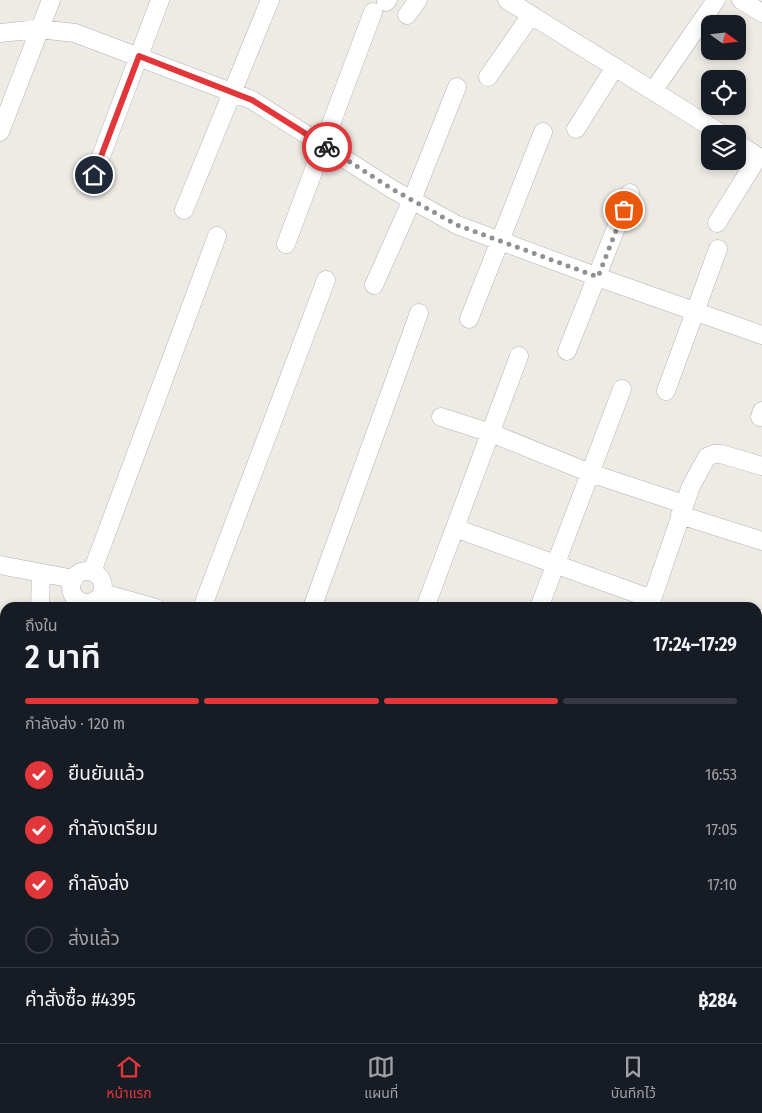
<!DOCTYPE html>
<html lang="th">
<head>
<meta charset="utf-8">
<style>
	:root { --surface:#171b24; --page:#20242c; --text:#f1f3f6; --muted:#9ea1a6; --line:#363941; --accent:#e2373a }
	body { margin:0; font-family:"Fira Sans Condensed","Noto Sans Thai",sans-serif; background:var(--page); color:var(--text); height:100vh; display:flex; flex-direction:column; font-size:19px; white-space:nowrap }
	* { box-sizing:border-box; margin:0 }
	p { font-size:16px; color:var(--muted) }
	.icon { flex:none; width:28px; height:28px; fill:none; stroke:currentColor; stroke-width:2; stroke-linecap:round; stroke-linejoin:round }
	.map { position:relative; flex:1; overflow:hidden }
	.drawer { position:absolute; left:0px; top:602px; width:762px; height:441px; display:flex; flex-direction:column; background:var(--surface); border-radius:15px 15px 0 0; box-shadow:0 2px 8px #0003 }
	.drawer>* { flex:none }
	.needle { width:32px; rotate:105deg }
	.buttons { position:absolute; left:701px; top:15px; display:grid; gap:10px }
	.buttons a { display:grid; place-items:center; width:45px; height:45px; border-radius:10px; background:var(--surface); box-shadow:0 2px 8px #0003; font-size:25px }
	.pin { position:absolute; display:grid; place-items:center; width:42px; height:42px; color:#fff; margin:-21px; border:2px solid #fff; border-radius:50%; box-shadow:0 1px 5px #0007 }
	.courier { position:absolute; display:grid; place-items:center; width:50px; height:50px; margin:-25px; border:4px solid #e2373a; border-radius:50%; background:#fff; color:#222; box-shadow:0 1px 6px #0007 }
	.headline em { font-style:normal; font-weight:600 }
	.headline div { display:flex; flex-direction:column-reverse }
	.headline { display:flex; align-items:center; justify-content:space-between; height:85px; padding:0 25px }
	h1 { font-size:32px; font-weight:600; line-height:38px }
	.bar { display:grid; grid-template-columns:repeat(4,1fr); gap:8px 5px; align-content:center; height:60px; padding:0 25px }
	.bar i { height:6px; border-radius:4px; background:var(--line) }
	.bar .selected { background:var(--accent) }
	.bar p { grid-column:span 4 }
	.line { display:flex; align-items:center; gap:12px; padding:0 25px; border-top:1px solid var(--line) }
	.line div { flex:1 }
	ol { padding:0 25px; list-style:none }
	li { display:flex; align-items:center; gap:15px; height:55px }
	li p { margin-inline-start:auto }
	li .icon { padding:5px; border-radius:50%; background:var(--accent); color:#fff; stroke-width:4 }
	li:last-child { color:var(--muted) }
	li i { width:28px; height:28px; border:2px solid var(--line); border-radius:50% }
	.tab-bar { display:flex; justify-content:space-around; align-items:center; height:70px; border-top:1px solid var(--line); background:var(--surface); font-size:14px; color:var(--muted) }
	.tab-bar a { display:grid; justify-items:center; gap:2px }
	.tab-bar .selected { color:var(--accent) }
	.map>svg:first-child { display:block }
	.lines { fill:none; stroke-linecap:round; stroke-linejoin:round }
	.minor-casing { stroke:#b0b3b6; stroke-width:19 }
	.minor { stroke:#fff; stroke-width:18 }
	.done { stroke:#8f9191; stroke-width:5; stroke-dasharray:0 9 }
	.route { stroke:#e2373a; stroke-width:6 }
</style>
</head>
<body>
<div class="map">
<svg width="762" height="1043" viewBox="0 0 762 1043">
	<rect width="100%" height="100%" fill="#eeebe5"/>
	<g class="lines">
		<defs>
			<path id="minor" d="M507,0L722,134
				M741,0L762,13
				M386,2L388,0
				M407,15L418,0
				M0,33L39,29L75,33L252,100L392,189L457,225L606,280L762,335
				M488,77L531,15
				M653,91L716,0
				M576,129L615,67
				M0,132L51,0
				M738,144L762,159
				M94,175L160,0
				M184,210L270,0
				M717,223L758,157
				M286,244L373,12
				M374,285L412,200L457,87
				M469,319L543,132
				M567,351L630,193
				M666,391L718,249
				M441,417L491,433L590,473L684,504
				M760,417L762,411
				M680,515L762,541
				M455,528L652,599
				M0,565L74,579
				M71 587a16 16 0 1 1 32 0a16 16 0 1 1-32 0Z
				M92,572L217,236
				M102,593L156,608
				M40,608L41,573
				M202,608L326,280
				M312,608L419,313
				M425,608L519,356
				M539,608L622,389
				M649,608L691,486L707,457L714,454H721L762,466
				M758,632L762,619
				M758,758L762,760
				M758,822L762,824
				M0,898H5
				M758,959L762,948
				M0,1034L5,1035
				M19,1039L47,1043
				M146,1043L174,1040L204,1043
				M328,1043L329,1039
				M480,1043L481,1039"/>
		</defs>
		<!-- minor casing -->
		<use href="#minor" class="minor-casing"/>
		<!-- minor -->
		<use href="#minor" class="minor"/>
	</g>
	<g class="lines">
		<!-- done -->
		<path class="done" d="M327,147L392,189L457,225L598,277L624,210"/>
		<!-- route -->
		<path class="route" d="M94,175L139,56L252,100L327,147"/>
	</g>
</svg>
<div class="buttons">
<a><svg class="needle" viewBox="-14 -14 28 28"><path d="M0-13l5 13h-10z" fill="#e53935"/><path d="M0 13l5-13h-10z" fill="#9ea1a6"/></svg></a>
<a><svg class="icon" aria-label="locate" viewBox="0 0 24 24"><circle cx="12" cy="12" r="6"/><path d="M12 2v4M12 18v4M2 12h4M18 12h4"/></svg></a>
<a><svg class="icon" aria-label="layers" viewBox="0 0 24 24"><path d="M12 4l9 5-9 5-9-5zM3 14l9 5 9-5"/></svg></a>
</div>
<div class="pin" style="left:624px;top:210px;background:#ea580c"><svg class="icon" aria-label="bag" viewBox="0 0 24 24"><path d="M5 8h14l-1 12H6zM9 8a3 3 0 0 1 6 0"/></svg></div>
<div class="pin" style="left:94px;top:175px;background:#1f2937"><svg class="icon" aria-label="home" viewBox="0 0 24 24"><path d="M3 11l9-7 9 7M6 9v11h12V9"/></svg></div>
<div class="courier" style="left:327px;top:147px"><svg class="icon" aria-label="bike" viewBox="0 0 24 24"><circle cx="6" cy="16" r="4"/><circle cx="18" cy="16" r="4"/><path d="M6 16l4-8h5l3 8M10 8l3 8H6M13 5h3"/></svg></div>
<section class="drawer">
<div class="headline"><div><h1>2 นาที</h1><p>ถึงใน</p></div><em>17:24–17:29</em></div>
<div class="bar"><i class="selected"></i><i class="selected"></i><i class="selected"></i><i></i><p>กำลังส่ง · 120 m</p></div>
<ol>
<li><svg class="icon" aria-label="check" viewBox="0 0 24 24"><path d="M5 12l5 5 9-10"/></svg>ยืนยันแล้ว<p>16:53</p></li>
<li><svg class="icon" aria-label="check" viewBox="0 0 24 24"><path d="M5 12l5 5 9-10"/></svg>กำลังเตรียม<p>17:05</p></li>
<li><svg class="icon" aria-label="check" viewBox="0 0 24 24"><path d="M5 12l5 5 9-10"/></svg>กำลังส่ง<p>17:10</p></li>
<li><i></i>ส่งแล้ว</li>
</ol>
<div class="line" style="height:65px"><div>คำสั่งซื้อ #4395</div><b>฿284</b></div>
</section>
</div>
<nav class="tab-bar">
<a class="selected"><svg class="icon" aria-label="home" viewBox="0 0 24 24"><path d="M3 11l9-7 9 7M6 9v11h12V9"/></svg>หน้าแรก</a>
<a><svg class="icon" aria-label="map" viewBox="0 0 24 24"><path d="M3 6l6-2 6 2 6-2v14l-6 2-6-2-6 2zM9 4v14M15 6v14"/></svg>แผนที่</a>
<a><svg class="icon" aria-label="saved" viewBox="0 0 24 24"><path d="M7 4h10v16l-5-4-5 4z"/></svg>บันทึกไว้</a>
</nav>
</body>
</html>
